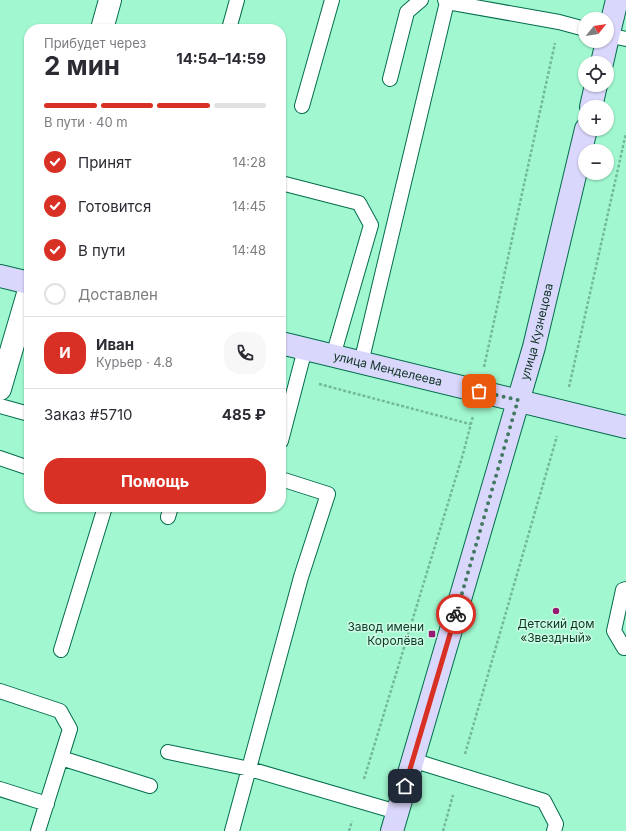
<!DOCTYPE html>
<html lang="ru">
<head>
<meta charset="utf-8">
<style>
	:root { --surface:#fff; --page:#f7f7f7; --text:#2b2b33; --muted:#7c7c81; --line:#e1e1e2; --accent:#d93025 }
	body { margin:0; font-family:Inter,sans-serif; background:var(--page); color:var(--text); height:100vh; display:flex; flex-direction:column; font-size:15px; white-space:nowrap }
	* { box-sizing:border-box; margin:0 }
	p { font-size:13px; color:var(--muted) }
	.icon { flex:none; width:22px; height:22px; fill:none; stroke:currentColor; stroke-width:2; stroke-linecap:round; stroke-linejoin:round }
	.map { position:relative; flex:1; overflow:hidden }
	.drawer { position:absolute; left:24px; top:24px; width:262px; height:488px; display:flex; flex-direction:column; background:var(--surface); border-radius:16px; box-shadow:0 1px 3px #0004 }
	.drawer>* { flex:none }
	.needle { width:26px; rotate:60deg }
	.buttons { position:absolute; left:578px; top:12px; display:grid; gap:8px }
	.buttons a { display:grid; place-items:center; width:36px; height:36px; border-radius:50%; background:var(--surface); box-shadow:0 1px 3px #0004; font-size:20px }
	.pin { position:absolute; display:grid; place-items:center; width:34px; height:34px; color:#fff; margin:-17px; border-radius:8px; box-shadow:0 2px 6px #0006 }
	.courier { position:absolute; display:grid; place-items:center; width:40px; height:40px; margin:-20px; border:3px solid #d93025; border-radius:50%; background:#fff; color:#222; box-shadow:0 1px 5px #0007 }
	.headline em { font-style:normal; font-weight:700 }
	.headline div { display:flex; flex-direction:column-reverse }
	.headline { display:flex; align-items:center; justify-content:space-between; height:68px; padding:0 20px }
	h1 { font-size:26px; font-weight:700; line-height:30px }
	.bar { display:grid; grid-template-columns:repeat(4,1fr); gap:6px 4px; align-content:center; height:48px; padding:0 20px }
	.bar i { height:5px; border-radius:3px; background:var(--line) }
	.bar .active { background:var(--accent) }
	.bar p { grid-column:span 4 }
	.line { display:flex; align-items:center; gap:10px; padding:0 20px; border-top:1px solid var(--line) }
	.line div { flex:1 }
	.round { display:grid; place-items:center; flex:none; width:42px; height:42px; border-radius:16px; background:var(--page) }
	ol { padding:0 20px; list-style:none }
	li { display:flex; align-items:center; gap:12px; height:44px }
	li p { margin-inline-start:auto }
	li .icon { padding:4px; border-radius:50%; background:var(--accent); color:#fff; stroke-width:4 }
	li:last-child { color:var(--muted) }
	li i { width:22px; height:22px; border:2px solid var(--line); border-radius:50% }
	.button { display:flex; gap:8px; margin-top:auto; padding:8px 20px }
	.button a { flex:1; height:46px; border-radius:16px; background:var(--accent); color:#fff; font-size:16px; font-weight:700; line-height:46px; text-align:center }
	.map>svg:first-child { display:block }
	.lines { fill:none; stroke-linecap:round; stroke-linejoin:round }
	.lane-casing { stroke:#036d4c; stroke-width:16 }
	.street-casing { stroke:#036d4c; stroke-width:24 }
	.secondary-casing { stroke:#036d4c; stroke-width:24 }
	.path { stroke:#73ba9a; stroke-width:2.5; stroke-dasharray:3 2; stroke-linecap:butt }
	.lane { stroke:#fff; stroke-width:14 }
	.street { stroke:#fff; stroke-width:22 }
	.secondary { stroke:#dad7fc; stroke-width:22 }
	.done { stroke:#437962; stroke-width:4; stroke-dasharray:0 7.2 }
	.route { stroke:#d93025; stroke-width:5 }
	.poi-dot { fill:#981b73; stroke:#cbfde4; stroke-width:1.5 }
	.labels { text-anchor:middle; stroke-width:3; stroke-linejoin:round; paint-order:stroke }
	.street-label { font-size:12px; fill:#103526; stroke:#cbfde4 }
	.poi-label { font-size:12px; fill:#103526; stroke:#cbfde4 }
</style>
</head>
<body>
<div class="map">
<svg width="626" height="831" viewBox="0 0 626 831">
	<rect width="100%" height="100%" fill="#a1f8d0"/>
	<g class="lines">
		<defs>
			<path id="lane" d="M447,2L559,22L585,29
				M229,29L237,0
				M607,35L626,39
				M390,79L407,12L421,0
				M302,106L332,0
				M281,183L359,203L371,225L333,356
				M361,363L447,2L445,0
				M0,406L29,414
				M281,441L305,349
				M0,458L29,468
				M168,517L171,507
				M626,589L623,590L614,631L624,648H626
				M61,650L105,507
				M0,691L60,711L70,729L38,831
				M168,752L250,769L397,812
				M61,758L150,786
				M412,760L544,801L556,824L554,831
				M0,789L47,804
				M232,831L301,577L328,494L281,479"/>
			<path id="street" d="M102,29L110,0
				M0,389L29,290"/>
			<g id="secondary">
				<path d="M607,41L617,0"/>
				<path d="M602,63L607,41"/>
				<path d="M591,107L596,85"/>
				<path d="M0,276L29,283"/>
				<path id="s1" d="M281,343L626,427"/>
				<path id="s2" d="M392,831L534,347L586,129"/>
			</g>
		</defs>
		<!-- lane casing -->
		<use href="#lane" class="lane-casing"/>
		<!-- street casing -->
		<use href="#street" class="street-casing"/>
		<!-- secondary casing -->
		<use href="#secondary" class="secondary-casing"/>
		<!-- path -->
		<path class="path" d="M484,367L555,43
			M319,384L470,424
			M569,387L626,133
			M465,754L557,436
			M364,779L463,454L473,416
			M349,831L352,821
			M443,831L453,795"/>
		<!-- lane -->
		<use href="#lane" class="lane"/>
		<!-- street -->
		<use href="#street" class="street"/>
		<!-- secondary -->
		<use href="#secondary" class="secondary"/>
	</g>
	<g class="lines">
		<!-- done -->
		<path class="done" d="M456,614L518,400L479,391"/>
		<!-- route -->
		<path class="route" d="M405,786L456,614"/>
	</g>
	<!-- markers -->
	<g class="poi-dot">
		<circle cx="556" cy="611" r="4"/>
		<rect x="428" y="630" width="8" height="8" rx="2"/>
	</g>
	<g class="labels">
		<!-- street labels -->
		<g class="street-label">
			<text dy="4" stroke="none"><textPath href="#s2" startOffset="520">улица Кузнецова</textPath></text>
			<text dy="4" stroke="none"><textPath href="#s1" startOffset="110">улица Менделеева</textPath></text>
		</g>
		<!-- poi labels -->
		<g class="poi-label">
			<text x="556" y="628">Детский дом<tspan x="556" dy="14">«Звездный»</tspan></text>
			<text x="424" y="631" text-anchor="end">Завод имени<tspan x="424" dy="14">Королёва</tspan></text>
		</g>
	</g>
</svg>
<div class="buttons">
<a><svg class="needle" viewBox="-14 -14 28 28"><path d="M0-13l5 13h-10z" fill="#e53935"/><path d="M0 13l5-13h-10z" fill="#7c7c81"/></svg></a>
<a><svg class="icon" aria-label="locate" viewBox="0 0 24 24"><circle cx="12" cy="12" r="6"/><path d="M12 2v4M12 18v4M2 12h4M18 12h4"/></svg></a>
<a>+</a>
<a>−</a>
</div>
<div class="pin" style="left:479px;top:391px;background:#ea580c"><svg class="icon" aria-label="bag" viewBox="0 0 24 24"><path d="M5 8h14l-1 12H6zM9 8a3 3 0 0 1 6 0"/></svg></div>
<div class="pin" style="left:405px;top:786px;background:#1f2937"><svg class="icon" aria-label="home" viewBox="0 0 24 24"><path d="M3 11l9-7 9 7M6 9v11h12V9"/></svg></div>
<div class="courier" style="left:456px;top:614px"><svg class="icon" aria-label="bike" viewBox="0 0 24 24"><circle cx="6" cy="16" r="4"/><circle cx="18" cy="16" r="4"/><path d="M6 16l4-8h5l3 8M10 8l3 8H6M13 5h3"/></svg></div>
<section class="drawer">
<div class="headline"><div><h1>2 мин</h1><p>Прибудет через</p></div><em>14:54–14:59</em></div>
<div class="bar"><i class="active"></i><i class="active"></i><i class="active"></i><i></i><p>В пути · 40 m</p></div>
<ol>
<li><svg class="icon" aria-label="check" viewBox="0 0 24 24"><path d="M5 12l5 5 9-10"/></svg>Принят<p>14:28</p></li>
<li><svg class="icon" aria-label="check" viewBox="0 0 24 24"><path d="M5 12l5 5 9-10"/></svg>Готовится<p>14:45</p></li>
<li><svg class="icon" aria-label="check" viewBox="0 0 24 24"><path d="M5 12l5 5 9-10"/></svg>В пути<p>14:48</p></li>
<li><i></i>Доставлен</li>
</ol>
<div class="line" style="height:72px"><b class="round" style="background:var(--accent);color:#fff">И</b><div><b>Иван</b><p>Курьер · 4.8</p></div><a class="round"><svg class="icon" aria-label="phone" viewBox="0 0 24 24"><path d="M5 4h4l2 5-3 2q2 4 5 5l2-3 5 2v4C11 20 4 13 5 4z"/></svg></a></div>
<div class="line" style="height:52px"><div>Заказ #5710</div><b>485 ₽</b></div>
<div class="button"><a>Помощь</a></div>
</section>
</div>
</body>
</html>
